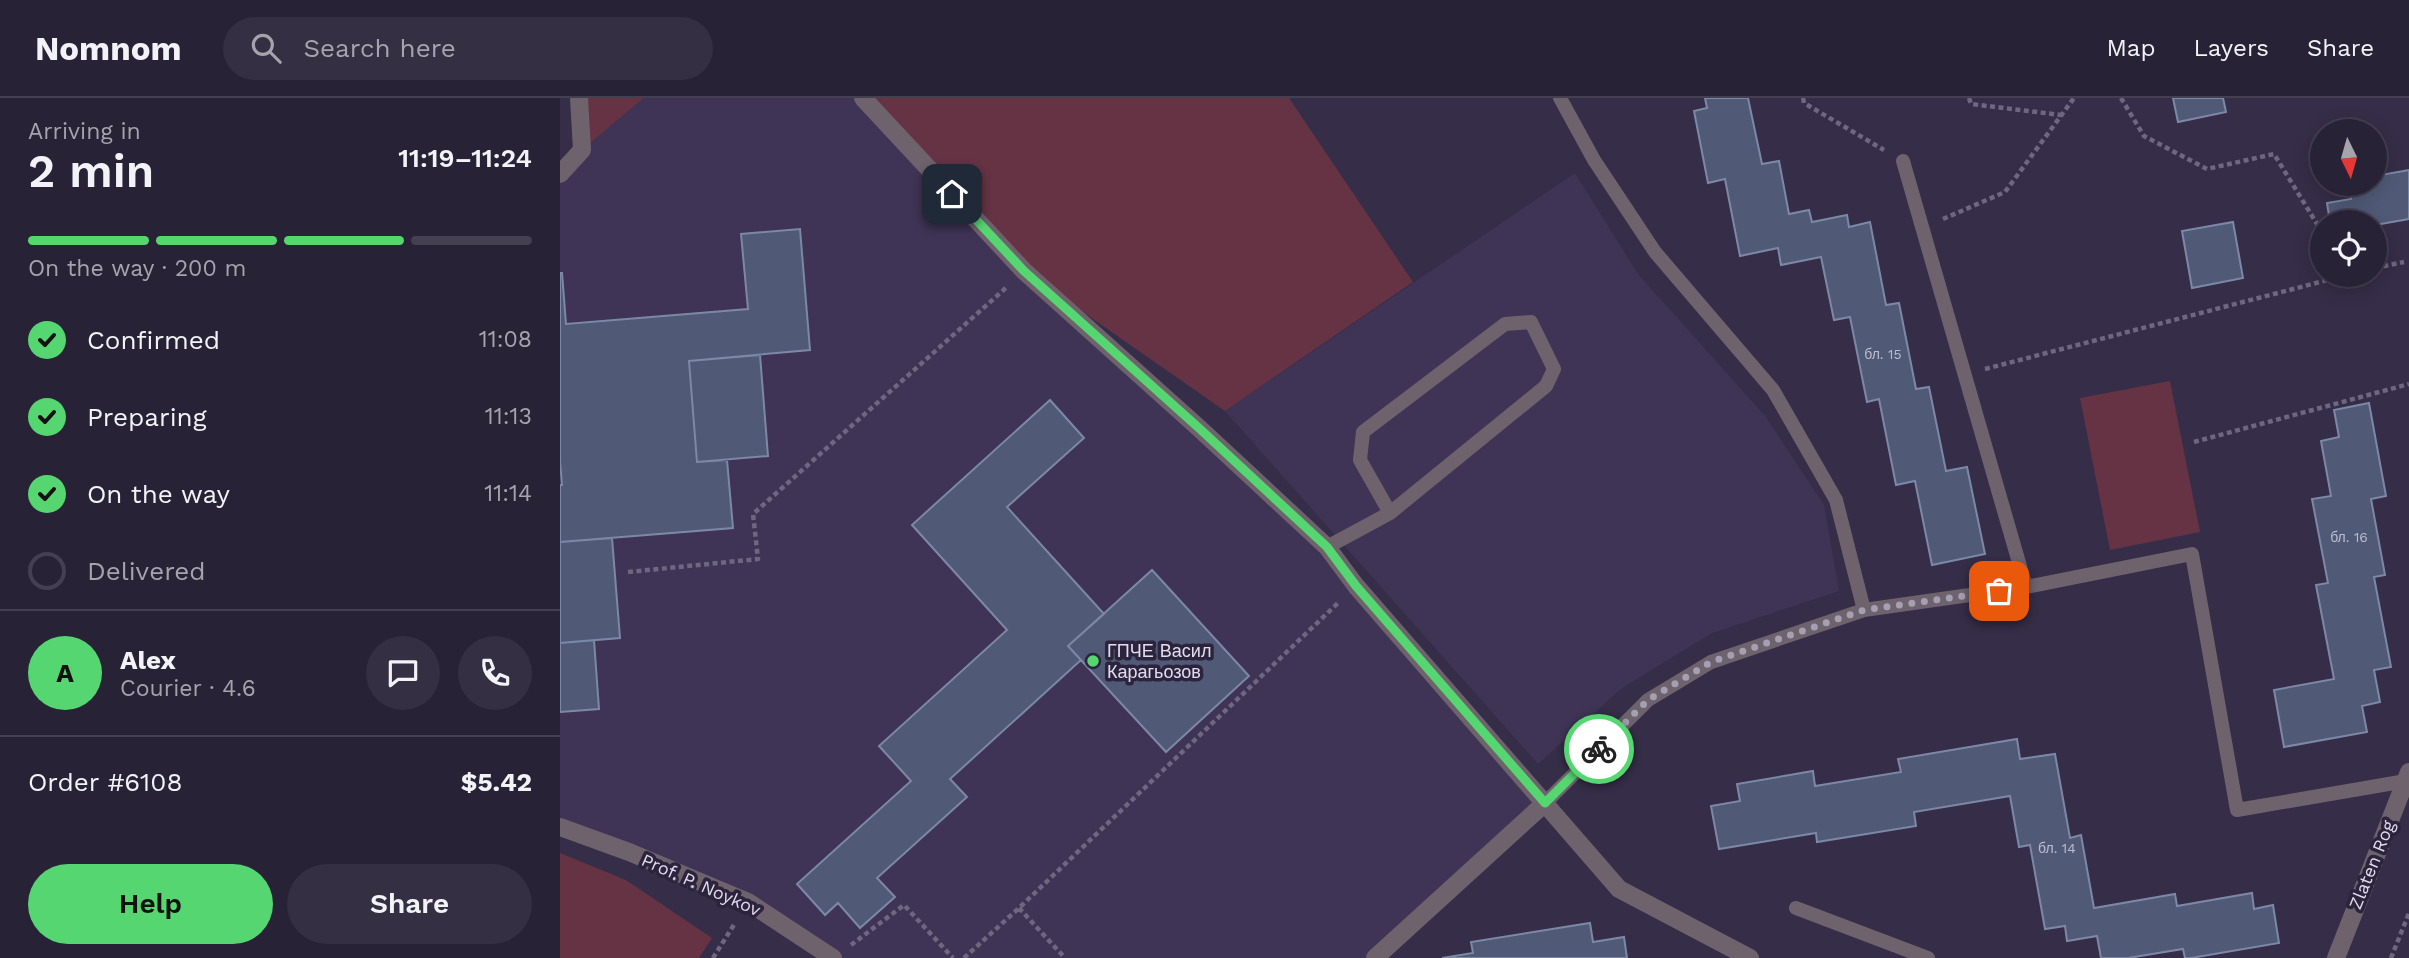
<!DOCTYPE html>
<html lang="en">
<head>
<meta charset="utf-8">
<style>
	:root { --surface:#282236; --page:#342f42; --text:#f1f3f6; --muted:#a5a4ad; --line:#443f51; --accent:#56d671 }
	body { margin:0; font-family:"Work Sans",sans-serif; background:var(--page); color:var(--text); height:100vh; display:flex; flex-direction:column; font-size:26px; white-space:nowrap }
	* { box-sizing:border-box; margin:0 }
	p { font-size:23px; color:var(--muted) }
	.icon { flex:none; width:38px; height:38px; fill:none; stroke:currentColor; stroke-width:2; stroke-linecap:round; stroke-linejoin:round }
	.map { position:relative; flex:1; overflow:hidden }
	.side { display:flex; flex-direction:column; background:var(--surface); width:560px }
	.side>* { flex:none }
	.needle { width:46px; rotate:175deg }
	.tools { position:absolute; left:1750px; top:21px; display:grid; gap:14px }
	.tools a { display:grid; place-items:center; width:77px; height:77px; border-radius:50%; background:var(--surface); box-shadow:0 4px 18px #0003,0 0 0 2px var(--line); font-size:35px }
	.pin { position:absolute; display:grid; place-items:center; width:60px; height:60px; color:#fff; margin:-30px; border-radius:14px; box-shadow:0 4px 10px #0006 }
	.courier { position:absolute; display:grid; place-items:center; width:70px; height:70px; margin:-35px; border:5px solid #56d671; border-radius:50%; background:#fff; color:#222; box-shadow:0 2px 9px #0007 }
	.head em { font-style:normal; font-weight:600 }
	.head div { display:flex; flex-direction:column-reverse }
	.head { display:flex; align-items:center; justify-content:space-between; height:119px; padding:0 28px }
	h1 { font-size:46px; font-weight:600; line-height:52px }
	.bar { display:grid; grid-template-columns:repeat(4,1fr); gap:10px 7px; align-content:center; height:84px; padding:0 28px }
	.bar i { height:9px; border-radius:5px; background:var(--line) }
	.bar .current { background:var(--accent) }
	.bar p { grid-column:span 4 }
	.line { display:flex; align-items:center; gap:18px; padding:0 28px; border-top:2px solid var(--line) }
	.line div { flex:1 }
	.round { display:grid; place-items:center; flex:none; width:74px; height:74px; border-radius:37px; background:var(--page) }
	ol { padding:0 28px; list-style:none }
	li { display:flex; align-items:center; gap:21px; height:77px }
	li p { margin-inline-start:auto }
	li .icon { padding:7px; border-radius:50%; background:var(--accent); color:#111; stroke-width:4 }
	li:last-child { color:var(--muted) }
	li i { width:38px; height:38px; border:4px solid var(--line); border-radius:50% }
	.primary-button { display:flex; gap:14px; margin-top:auto; padding:14px 28px }
	.primary-button a { flex:1; height:80px; border-radius:42px; background:var(--accent); color:#111; font-size:28px; font-weight:600; line-height:80px; text-align:center }
	.primary-button a+a { background:var(--page); color:var(--text) }
	header { display:flex; align-items:center; gap:42px; box-sizing:border-box; height:98px; padding:0 35px; background:var(--surface); border-bottom:2px solid var(--line) }
	header strong { font-size:33px }
	nav { display:flex; gap:38px; margin-inline-start:auto; font-size:24px }
	.search { width:490px; height:63px; background:var(--page); display:flex; align-items:center; gap:18px; box-sizing:border-box; padding:0 24px; border-radius:38px; color:var(--muted); font-size:26px }
	main { display:flex; flex:1; min-height:0 }
	.map>svg:first-child { display:block }
	.built { fill:#3f3455 }
	.green { fill:#653344 }
	.building { fill:#505a76; stroke:#7c88a6; stroke-width:2 }
	.lines { fill:none; stroke-linecap:round; stroke-linejoin:round }
	.path { stroke:#6f677f; stroke-width:4.5; stroke-dasharray:5 3.5; stroke-linecap:butt }
	.service { stroke:#6e636d; stroke-width:14 }
	.minor { stroke:#6e636d; stroke-width:18 }
	.tertiary { stroke:#6e636d; stroke-width:18 }
	.done { stroke:#a59fb3; stroke-width:7; stroke-dasharray:0 12.6 }
	.route { stroke:#56d671; stroke-width:9 }
	.poi-dot { fill:#56d671; stroke:#2c233d; stroke-width:2.5 }
	.labels { text-anchor:middle; stroke-width:7; stroke-linejoin:round; paint-order:stroke }
	.number-label { font-size:14px; fill:#bdbccf }
	.poi-label { font-size:18px; fill:#e1dced; stroke:#2c233d; text-anchor:start }
	.street-label { font-size:18px; fill:#e1dced; stroke:#2c233d }
</style>
</head>
<body>
<header>
<strong>Nomnom</strong>
<div class="search"><svg class="icon" aria-label="search" viewBox="0 0 24 24"><circle cx="10" cy="10" r="6"/><path d="M15 15l6 6"/></svg>Search here</div>
<nav><a>Map</a><a>Layers</a><a>Share</a></nav>
</header>
<main>
<section class="side">
<div class="head"><div><h1>2 min</h1><p>Arriving in</p></div><em>11:19–11:24</em></div>
<div class="bar"><i class="current"></i><i class="current"></i><i class="current"></i><i></i><p>On the way · 200 m</p></div>
<ol>
<li><svg class="icon" aria-label="check" viewBox="0 0 24 24"><path d="M5 12l5 5 9-10"/></svg>Confirmed<p>11:08</p></li>
<li><svg class="icon" aria-label="check" viewBox="0 0 24 24"><path d="M5 12l5 5 9-10"/></svg>Preparing<p>11:13</p></li>
<li><svg class="icon" aria-label="check" viewBox="0 0 24 24"><path d="M5 12l5 5 9-10"/></svg>On the way<p>11:14</p></li>
<li><i></i>Delivered</li>
</ol>
<div class="line" style="height:126px"><b class="round" style="background:var(--accent);color:#111">A</b><div><b>Alex</b><p>Courier · 4.6</p></div><a class="round"><svg class="icon" aria-label="chat" viewBox="0 0 24 24"><path d="M4 5h16v11H9l-5 4z"/></svg></a><a class="round"><svg class="icon" aria-label="phone" viewBox="0 0 24 24"><path d="M5 4h4l2 5-3 2q2 4 5 5l2-3 5 2v4C11 20 4 13 5 4z"/></svg></a></div>
<div class="line" style="height:91px"><div>Order #6108</div><b>$5.42</b></div>
<div class="primary-button"><a>Help</a><a>Share</a></div>
</section>
<div class="map">
<svg width="1849" height="860" viewBox="0 0 1849 860">
	<rect width="100%" height="100%" fill="#362d48"/>
	<!-- built -->
	<path class="built" d="M84,0H303L796,488L985,705L815,860H282L272,850L0,726V76L22,52Z
		M1015,75L1078,176L1206,319L1264,407L1279,493L1152,535L1062,590L978,666L665,313Z"/>
	<!-- green -->
	<path class="green" d="M19,0H84L22,52Z
		M303,0H729L853,184L665,313L464,173Z
		M1610,283L1640,434L1550,452L1520,300Z
		M0,755L66,782L152,840L139,860H0Z"/>
	<!-- building -->
	<path class="building" d="M1145,0H1188L1202,66L1219,63L1229,116L1249,112L1252,124L1287,117L1289,129L1310,124L1326,207L1339,205L1356,291L1369,289L1386,373L1407,369L1425,456L1372,467L1355,383L1336,387L1319,301L1307,304L1290,219L1274,222L1261,159L1221,167L1218,150L1180,158L1165,81L1148,85L1134,13L1147,10Z
		M1613,0H1663L1666,14L1618,24Z
		M1849,72V121L1815,127V124H1770L1767,105L1791,101L1789,86H1815V78Z
		M1673,124L1683,180L1632,190L1622,133Z
		M240,131L250,252L129,263L137,364L167,362L173,430L0,444V387H2L0,363V175H2L6,226L188,211L181,136Z
		M200,257L208,358L137,364L129,263Z
		M490,302L524,340L447,409L544,516L508,548L521,562L390,681L407,699L317,780L335,799L300,830L278,805L265,817L237,786L351,683L319,648L447,532L352,427Z
		M1809,305L1826,398L1811,401L1825,477L1814,479L1831,569L1814,572L1820,604L1802,608L1807,634L1724,649L1714,592L1774,581L1756,487L1768,485L1752,401L1771,398L1761,343L1779,339L1774,312Z
		M52,440L60,540L0,545V444Z
		M592,472L689,578L606,654L508,548Z
		M34,542L39,611L0,614V545Z
		M1457,641L1460,661L1495,656L1510,740L1521,737L1534,810L1615,796L1617,808L1692,795L1694,811L1713,807L1719,845L1631,860H1625L1623,851L1568,860H1541L1537,838L1507,843L1505,828L1485,831L1470,747L1459,749L1450,698L1354,714L1356,728L1257,744L1256,735L1159,751L1151,708L1180,703L1177,686L1253,673L1255,688L1341,674L1338,661Z
		M1030,825L1033,844L1064,839L1067,860H882L913,855L911,844Z"/>
	<g class="lines">
		<!-- path -->
		<path class="path" d="M1243,0L1244,5L1324,52
			M1409,0L1411,6L1501,17
			M1561,0L1584,38L1647,71L1714,56L1762,134
			M1383,121L1445,94L1514,0
			M1815,170L1844,164
			M1425,271L1787,177
			M1634,344L1849,286
			M68,474L198,461L193,416L448,188
			M459,810L505,860
			M291,847L344,807L393,860
			M153,860L175,825
			M404,860L459,810L779,504
			M1831,860L1849,815"/>
		<!-- service -->
		<path class="service" d="M1000,0L1034,62L1095,154L1213,292L1276,402L1304,512
			M1343,63L1466,489
			M767,449L830,415L986,288L994,271L971,224L945,226L803,334L800,362L830,415
			M985,705L1088,602L1151,564L1304,512L1466,489L1632,456L1677,712L1846,683
			M1236,810L1368,860"/>
		<!-- minor -->
		<path class="minor" d="M303,0L464,173L640,331L767,449L796,488L1059,791L1190,860
			M0,76L22,52L19,0
			M0,729L69,754L188,804L273,860
			M815,860L985,705"/>
		<!-- tertiary -->
		<path class="tertiary" d="M1776,860L1849,674"/>
	</g>
	<g class="lines">
		<!-- done -->
		<path class="done" d="M1039,651L1088,602L1151,564L1304,512L1439,493"/>
		<!-- route -->
		<path class="route" d="M392,96L464,173L640,331L767,449L796,488L985,705L1039,651"/>
	</g>
	<!-- markers -->
	<circle class="poi-dot" cx="533" cy="563" r="7"/>
	<g class="labels">
		<!-- number labels -->
		<g class="number-label">
			<text x="1323" y="261">бл. 15</text>
			<text x="1789" y="444">бл. 16</text>
			<text x="1497" y="755">бл. 14</text>
		</g>
		<!-- poi labels -->
		<g class="poi-label">
			<text x="547" y="559">ГПЧЕ Васил<tspan x="547" dy="21">Карагьозов</tspan></text>
		</g>
		<!-- street labels -->
		<g class="street-label">
			<text transform="translate(1812 767) rotate(-68)" y="6">Zlaten Rog</text>
			<text transform="translate(141 787) rotate(24)" y="6">Prof. P. Noykov</text>
		</g>
	</g>
</svg>
<div class="tools">
<a><svg class="needle" viewBox="-14 -14 28 28"><path d="M0-13l5 13h-10z" fill="#e53935"/><path d="M0 13l5-13h-10z" fill="#a5a4ad"/></svg></a>
<a><svg class="icon" aria-label="locate" viewBox="0 0 24 24"><circle cx="12" cy="12" r="6"/><path d="M12 2v4M12 18v4M2 12h4M18 12h4"/></svg></a>
</div>
<div class="pin" style="left:1439px;top:493px;background:#ea580c"><svg class="icon" aria-label="bag" viewBox="0 0 24 24"><path d="M5 8h14l-1 12H6zM9 8a3 3 0 0 1 6 0"/></svg></div>
<div class="pin" style="left:392px;top:96px;background:#1f2937"><svg class="icon" aria-label="home" viewBox="0 0 24 24"><path d="M3 11l9-7 9 7M6 9v11h12V9"/></svg></div>
<div class="courier" style="left:1039px;top:651px"><svg class="icon" aria-label="bike" viewBox="0 0 24 24"><circle cx="6" cy="16" r="4"/><circle cx="18" cy="16" r="4"/><path d="M6 16l4-8h5l3 8M10 8l3 8H6M13 5h3"/></svg></div>
</div>
</main>
</body>
</html>
